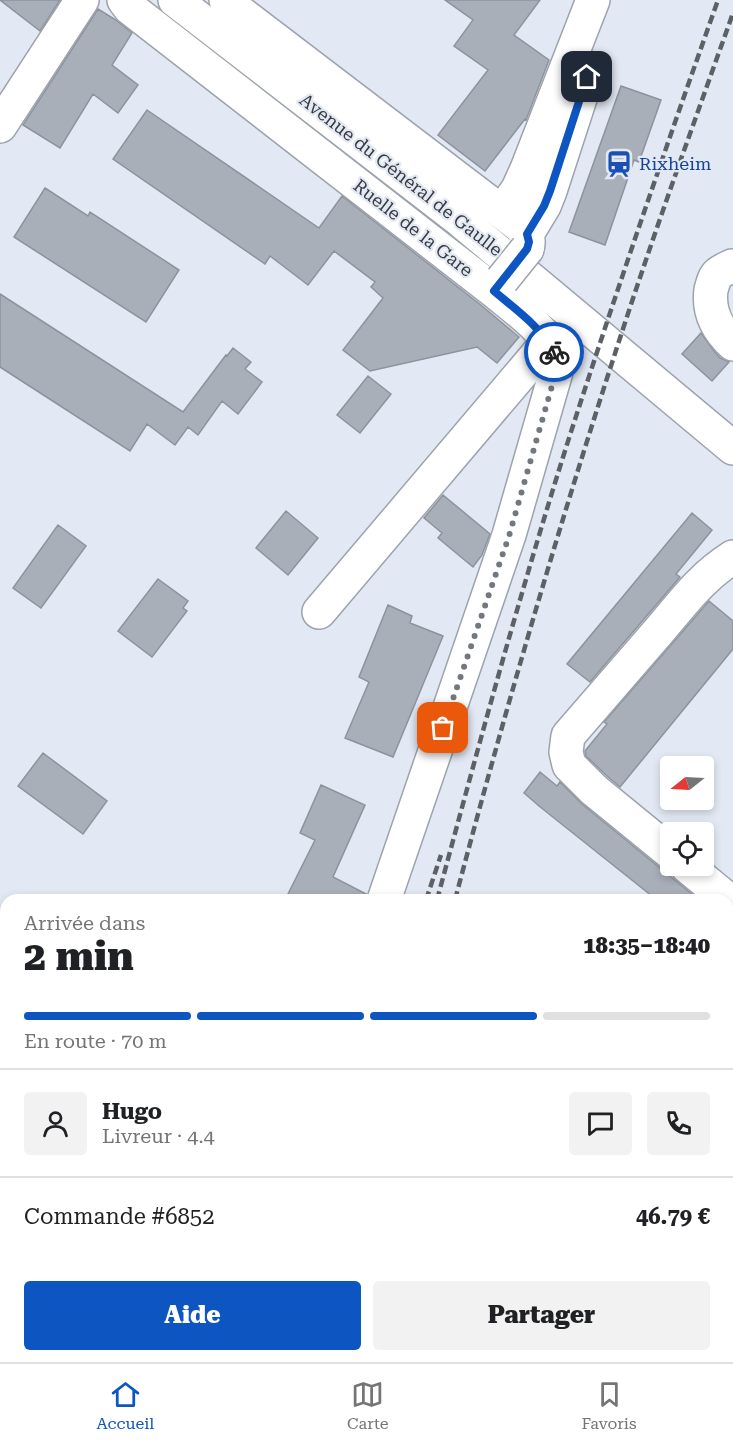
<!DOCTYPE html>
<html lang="fr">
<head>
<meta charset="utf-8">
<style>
	:root { --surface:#fff; --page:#f2f2f2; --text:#202124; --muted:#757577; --line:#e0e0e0; --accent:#0d55c0 }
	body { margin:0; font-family:"Roboto Serif",serif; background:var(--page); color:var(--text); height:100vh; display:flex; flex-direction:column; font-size:22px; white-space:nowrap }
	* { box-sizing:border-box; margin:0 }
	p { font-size:20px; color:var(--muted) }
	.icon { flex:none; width:33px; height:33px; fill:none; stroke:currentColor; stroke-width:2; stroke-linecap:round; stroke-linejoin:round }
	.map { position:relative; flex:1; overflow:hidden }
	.sheet { position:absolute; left:0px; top:894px; width:734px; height:468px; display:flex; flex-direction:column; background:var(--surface); border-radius:18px 18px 0 0; box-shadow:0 3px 9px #0003 }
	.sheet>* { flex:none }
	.needle { width:39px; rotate:252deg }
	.tools { position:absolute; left:660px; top:756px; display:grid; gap:12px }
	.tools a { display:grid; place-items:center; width:54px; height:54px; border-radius:6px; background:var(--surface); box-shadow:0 3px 9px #0003; font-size:30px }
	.pin { position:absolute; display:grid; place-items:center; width:51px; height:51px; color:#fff; margin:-26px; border-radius:12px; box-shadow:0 3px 9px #0006 }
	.courier { position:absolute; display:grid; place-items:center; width:60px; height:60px; margin:-30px; border:4px solid #0d55c0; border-radius:50%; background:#fff; color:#222; box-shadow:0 2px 8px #0007 }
	.headline em { font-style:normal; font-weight:800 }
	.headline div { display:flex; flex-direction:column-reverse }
	.headline { display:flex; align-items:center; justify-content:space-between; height:102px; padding:0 24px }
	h1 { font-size:39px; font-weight:800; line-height:45px }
	.bar { display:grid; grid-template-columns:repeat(4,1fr); gap:9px 6px; align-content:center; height:72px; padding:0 24px }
	.bar i { height:8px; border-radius:4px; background:var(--line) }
	.bar .active { background:var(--accent) }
	.bar p { grid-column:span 4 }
	.line { display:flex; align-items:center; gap:15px; padding:0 24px; border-top:2px solid var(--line) }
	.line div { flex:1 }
	.round { display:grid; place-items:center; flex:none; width:63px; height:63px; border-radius:6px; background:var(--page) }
	.action { display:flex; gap:12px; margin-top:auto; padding:12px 24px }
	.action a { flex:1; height:69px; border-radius:6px; background:var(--accent); color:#fff; font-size:24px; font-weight:800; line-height:69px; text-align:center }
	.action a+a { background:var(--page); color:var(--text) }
	.menu { display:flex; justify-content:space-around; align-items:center; height:84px; border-top:2px solid var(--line); background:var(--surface); font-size:16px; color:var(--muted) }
	.menu a { display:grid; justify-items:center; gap:3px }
	.menu .active { color:var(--accent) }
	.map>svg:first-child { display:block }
	.green { fill:#a2d1b2 }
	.building { fill:#a9afb9; stroke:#8d939d; stroke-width:1.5 }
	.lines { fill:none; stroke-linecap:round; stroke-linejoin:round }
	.minor-casing { stroke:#9da3ad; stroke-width:36 }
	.major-casing { stroke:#9da3ad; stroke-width:36 }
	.minor { stroke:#fff; stroke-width:33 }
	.major { stroke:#fff; stroke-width:33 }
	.rail { stroke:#5d6166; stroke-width:4.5; stroke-dasharray:9 4.5; stroke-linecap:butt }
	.minor-bridge-casing { stroke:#9da3ad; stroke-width:36; stroke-linecap:butt }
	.minor-bridge { stroke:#fff; stroke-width:33 }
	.done { stroke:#73777e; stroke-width:6; stroke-dasharray:0 10.8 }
	.route { stroke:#0d55c0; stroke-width:8 }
	.labels { text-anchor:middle; stroke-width:4.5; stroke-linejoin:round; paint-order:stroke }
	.transit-label { font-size:18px; fill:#164399; stroke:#e3e9f4; text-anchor:start }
	.street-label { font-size:18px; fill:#373a3e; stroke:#e3e9f4 }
</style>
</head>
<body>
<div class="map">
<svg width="733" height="1362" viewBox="0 0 733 1362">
	<rect width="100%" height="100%" fill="#e3e9f4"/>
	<!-- green -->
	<path class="green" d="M395,1356H684L691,1362H394Z"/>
	<!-- building -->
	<path class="building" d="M0,0H60L40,31Z
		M445,0H540L514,35L549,60L526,120L525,119L485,171L438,135L488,70L454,46L473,20Z
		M98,9L116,20L132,33L112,65L138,85L118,113L93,94L60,148L23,125Z
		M621,86L661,100L639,162L634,160L605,245L569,232Z
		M147,110L319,228L342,196L482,306L519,337L497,363L477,347L370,371L343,350L383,298L371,287L375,282L334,251L308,285L270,256L265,264L113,159Z
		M45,188L88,216L90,212L179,270L146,322L14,237Z
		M0,294L183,412L226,355L227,356L233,348L251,362L245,369L262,382L238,414L222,401L198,435L188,427L175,445L147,424L130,451L0,367Z
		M701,333L714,351L720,358L729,362L712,381L682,354Z
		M368,376L391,394L360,433L337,415Z
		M443,495L490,534L482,555L473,567L438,538L442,533L424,518Z
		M286,511L318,538L288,575L256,548Z
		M692,513L712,530L676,574L680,577L590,682L567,664Z
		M58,525L86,546L41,608L13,588Z
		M158,579L188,601L183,608L187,611L152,657L118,631Z
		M709,601L733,621V649L620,787L607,776L586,756L585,751L607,724L604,722Z
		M388,605L412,616L410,623L443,636L393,757L345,738L369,682L359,677Z
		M43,753L107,801L83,834L18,786Z
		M540,772L557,786L560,782L582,804L699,900H657L539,806L524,793Z
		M321,785L365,805L333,877L366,894V900H285L315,840L300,833Z"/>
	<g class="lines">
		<defs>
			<path id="minor" d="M124,0L130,8L494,291C513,307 546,329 554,353C556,359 555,366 556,372L509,535L384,900
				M226,0L238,11L520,226C527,234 530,239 527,249
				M0,126L82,0
				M502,212L518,189L527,169L593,0
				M527,234L544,206L550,191L587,77L588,68
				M732,266C728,268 723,270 719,273C714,277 713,283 711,290C708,312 717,329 733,344
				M319,612L548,342
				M670,852L594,790L569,765L566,752L568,736C598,701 628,667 658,632C683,603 700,578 733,557
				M687,866L733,904
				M220,1362L221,1356"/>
			<path id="major" d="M175,0L460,220L733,448"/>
		</defs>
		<!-- minor casing -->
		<use href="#minor" class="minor-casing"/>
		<!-- major casing -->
		<use href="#major" class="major-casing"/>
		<!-- minor -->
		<use href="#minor" class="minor"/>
		<!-- major -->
		<use href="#major" class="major"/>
		<!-- rail -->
		<path class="rail" d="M426,900L441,855
			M437,900C479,744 521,589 570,435C617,289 667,144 718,0
			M455,900C505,710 560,522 621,335C656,227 695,120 733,13
			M269,1362L271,1356
			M288,1362L290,1356
			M328,1362L329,1356
			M347,1362L348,1356"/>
		<defs>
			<path id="minor-bridge" d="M502,280L527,249"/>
		</defs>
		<!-- minor-bridge casing -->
		<use href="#minor-bridge" class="minor-bridge-casing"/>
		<!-- minor-bridge -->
		<use href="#minor-bridge" class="minor-bridge"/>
	</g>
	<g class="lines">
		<!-- done -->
		<path class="done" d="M443,728L509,536L556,372L554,352"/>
		<!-- route -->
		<path class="route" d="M554,352C540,326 515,309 494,291L527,249L529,242L527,234L544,206L550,191L587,77"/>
	</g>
	<!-- icons -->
	<defs>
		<symbol id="station-bare" viewBox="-9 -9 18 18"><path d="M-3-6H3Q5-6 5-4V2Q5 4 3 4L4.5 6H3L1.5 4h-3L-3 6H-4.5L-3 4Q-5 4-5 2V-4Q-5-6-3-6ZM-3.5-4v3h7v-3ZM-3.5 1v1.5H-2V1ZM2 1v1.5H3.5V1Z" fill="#1a4fb4" stroke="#e3e9f4" stroke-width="2.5" paint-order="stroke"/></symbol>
	</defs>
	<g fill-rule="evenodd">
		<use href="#station-bare" x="600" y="145" width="38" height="38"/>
	</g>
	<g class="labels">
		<!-- transit labels -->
		<g class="transit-label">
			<text x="639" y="170">Rixheim</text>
		</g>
		<!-- street labels -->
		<g class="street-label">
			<text transform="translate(401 175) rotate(38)" y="6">Avenue du Général de Gaulle</text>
			<text transform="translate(413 228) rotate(38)" y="6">Ruelle de la Gare</text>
		</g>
	</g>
</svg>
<div class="tools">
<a><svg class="needle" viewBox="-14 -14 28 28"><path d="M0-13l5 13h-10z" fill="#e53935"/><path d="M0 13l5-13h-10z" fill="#757577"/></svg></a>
<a><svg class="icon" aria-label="locate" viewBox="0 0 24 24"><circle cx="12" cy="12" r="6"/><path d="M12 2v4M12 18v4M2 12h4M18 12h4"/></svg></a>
</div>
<div class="pin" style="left:443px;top:728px;background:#ea580c"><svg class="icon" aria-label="bag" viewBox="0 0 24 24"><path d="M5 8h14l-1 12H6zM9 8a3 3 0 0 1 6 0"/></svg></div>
<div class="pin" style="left:587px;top:77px;background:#1f2937"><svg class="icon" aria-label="home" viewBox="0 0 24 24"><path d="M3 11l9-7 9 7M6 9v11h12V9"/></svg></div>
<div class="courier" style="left:554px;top:352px"><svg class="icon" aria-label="bike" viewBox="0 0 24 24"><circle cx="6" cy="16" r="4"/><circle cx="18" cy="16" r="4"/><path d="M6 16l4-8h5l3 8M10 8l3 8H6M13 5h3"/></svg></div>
<section class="sheet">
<div class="headline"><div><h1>2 min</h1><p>Arrivée dans</p></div><em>18:35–18:40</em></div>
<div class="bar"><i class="active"></i><i class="active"></i><i class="active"></i><i></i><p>En route · 70 m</p></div>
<div class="line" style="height:108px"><a class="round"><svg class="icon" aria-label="person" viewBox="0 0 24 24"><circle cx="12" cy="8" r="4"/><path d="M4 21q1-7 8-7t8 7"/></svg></a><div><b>Hugo</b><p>Livreur · 4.4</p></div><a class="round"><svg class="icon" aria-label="chat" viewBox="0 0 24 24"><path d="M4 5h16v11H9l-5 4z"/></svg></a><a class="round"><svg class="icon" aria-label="phone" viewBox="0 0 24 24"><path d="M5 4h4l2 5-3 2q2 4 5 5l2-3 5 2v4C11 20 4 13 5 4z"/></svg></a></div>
<div class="line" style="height:78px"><div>Commande #6852</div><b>46.79 €</b></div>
<div class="action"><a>Aide</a><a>Partager</a></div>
</section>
</div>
<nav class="menu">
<a class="active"><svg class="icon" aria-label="home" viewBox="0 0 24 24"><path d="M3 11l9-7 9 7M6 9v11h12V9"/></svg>Accueil</a>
<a><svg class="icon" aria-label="map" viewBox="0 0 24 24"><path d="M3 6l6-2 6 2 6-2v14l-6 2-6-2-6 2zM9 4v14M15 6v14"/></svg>Carte</a>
<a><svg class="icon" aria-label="saved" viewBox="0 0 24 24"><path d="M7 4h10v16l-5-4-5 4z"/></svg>Favoris</a>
</nav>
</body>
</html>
